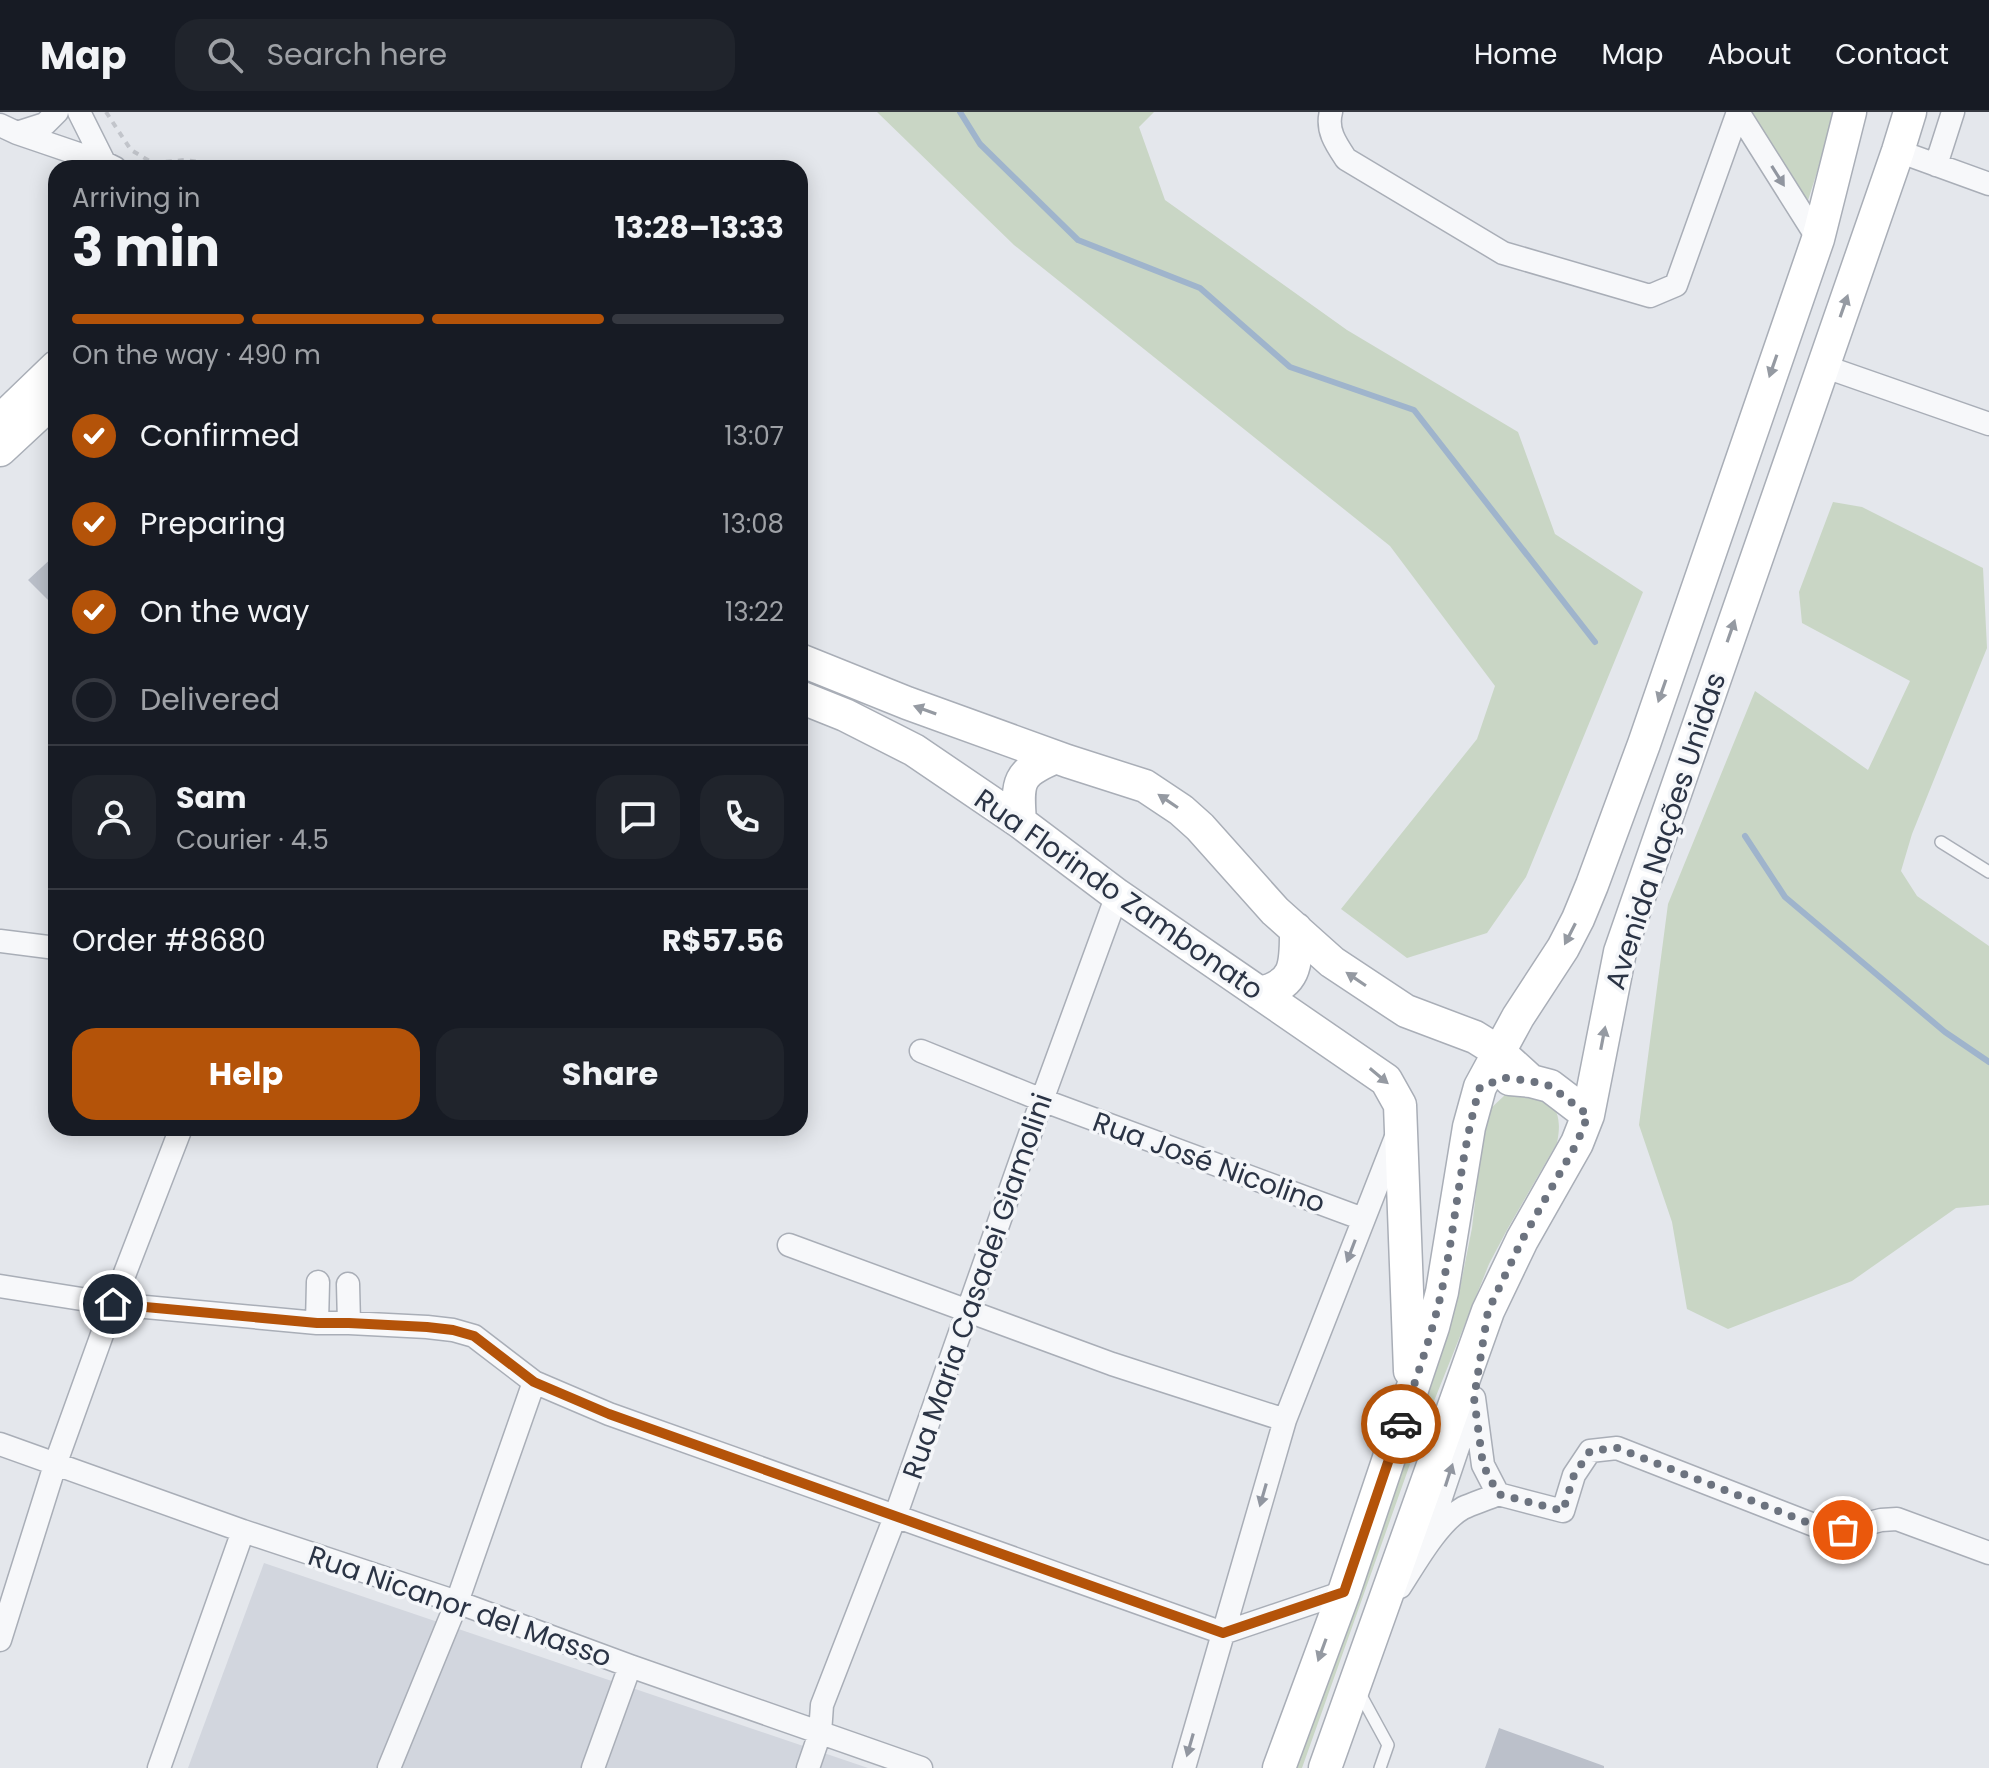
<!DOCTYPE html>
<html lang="en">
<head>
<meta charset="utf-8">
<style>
	:root { --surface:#171b24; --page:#20242c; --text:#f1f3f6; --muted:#9ea1a6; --line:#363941; --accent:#b45309 }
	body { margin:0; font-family:Poppins,sans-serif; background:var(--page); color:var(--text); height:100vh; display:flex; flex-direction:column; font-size:30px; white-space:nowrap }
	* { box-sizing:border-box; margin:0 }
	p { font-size:26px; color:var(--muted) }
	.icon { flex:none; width:44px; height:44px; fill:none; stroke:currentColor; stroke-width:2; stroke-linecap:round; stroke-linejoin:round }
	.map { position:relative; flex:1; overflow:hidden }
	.drawer { position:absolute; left:48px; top:48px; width:760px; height:976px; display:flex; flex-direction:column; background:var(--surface); border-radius:24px; box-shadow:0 4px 20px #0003 }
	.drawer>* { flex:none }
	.pin { position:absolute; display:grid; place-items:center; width:68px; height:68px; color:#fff; margin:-34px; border:4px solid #fff; border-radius:50%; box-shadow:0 2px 8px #0007 }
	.courier { position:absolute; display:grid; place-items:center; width:80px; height:80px; margin:-40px; border:6px solid #b45309; border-radius:50%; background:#fff; color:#222; box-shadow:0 2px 10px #0007 }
	.head em { font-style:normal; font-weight:700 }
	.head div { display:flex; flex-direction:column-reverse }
	.head { display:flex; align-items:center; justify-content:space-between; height:136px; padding:0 24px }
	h1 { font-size:52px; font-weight:700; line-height:60px }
	.bar { display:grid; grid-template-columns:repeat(4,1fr); gap:12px 8px; align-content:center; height:96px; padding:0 24px }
	.bar i { height:10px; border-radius:6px; background:var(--line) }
	.bar .active { background:var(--accent) }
	.bar p { grid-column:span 4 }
	.line { display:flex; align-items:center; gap:20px; padding:0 24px; border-top:2px solid var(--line) }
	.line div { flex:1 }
	.round { display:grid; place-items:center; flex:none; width:84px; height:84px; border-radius:24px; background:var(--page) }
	ol { padding:0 24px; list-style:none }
	li { display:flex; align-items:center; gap:24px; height:88px }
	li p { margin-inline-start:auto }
	li .icon { padding:8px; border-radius:50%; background:var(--accent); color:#fff; stroke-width:4 }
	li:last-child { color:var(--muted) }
	li i { width:44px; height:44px; border:4px solid var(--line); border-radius:50% }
	.primary-button { display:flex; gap:16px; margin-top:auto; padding:16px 24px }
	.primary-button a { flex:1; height:92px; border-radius:24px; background:var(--accent); color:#fff; font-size:32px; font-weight:700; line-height:92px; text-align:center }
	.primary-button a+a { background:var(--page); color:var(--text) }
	header { display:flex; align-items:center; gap:48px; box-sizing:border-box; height:112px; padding:0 40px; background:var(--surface); border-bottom:2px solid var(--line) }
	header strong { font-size:38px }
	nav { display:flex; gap:44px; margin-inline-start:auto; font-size:28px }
	.search { width:560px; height:72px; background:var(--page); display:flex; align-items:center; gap:20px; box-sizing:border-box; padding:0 28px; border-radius:24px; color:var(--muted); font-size:30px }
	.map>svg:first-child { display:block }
	.built { fill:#d2d6de }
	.green { fill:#c9d6c5 }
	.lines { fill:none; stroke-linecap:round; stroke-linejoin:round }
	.stream { stroke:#9fb4cc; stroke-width:6 }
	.building { fill:#bbc0ca }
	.lane-casing { stroke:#a9aeb7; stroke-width:14 }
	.street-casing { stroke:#a9aeb7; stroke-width:25 }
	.secondary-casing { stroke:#a9aeb7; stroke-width:35 }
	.path { stroke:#c2c5cb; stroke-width:4; stroke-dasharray:6 6; stroke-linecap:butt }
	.lane { stroke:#f7f8fa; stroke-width:11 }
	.street { stroke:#f7f8fa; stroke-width:22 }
	.secondary { stroke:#fff; stroke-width:32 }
	.oneway { fill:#9196a0 }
	.oneway2 { fill:#959aa2 }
	.done { stroke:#6c737f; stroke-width:8; stroke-dasharray:0 14.4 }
	.route { stroke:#b45309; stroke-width:10 }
	.labels { text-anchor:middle; stroke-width:7; stroke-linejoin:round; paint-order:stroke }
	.street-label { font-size:28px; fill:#2b3445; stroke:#f4f6f9 }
</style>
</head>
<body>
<header>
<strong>Map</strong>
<div class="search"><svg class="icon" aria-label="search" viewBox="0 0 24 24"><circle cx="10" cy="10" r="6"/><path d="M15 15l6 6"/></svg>Search here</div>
<nav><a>Home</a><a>Map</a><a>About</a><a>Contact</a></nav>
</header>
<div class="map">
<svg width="1989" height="1656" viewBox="0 0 1989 1656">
	<rect width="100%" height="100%" fill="#e4e7ec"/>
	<!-- built -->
	<path class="built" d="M264,1451L868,1656H188Z"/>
	<!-- green -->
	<path class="green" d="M877,0H1154L1139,15L1165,88L1347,218L1518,320L1555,422L1643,480L1526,765L1487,821L1407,846L1341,797L1477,627L1495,574L1390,434L1014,133Z
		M1748,0H1836L1805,98Z
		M1833,390L1862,395L1983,456L1987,536L1912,722L1901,759L1917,784L1989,834V1093L1956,1096L1852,1169L1728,1217L1687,1197L1672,1110L1639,1013L1668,792L1755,579L1868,658L1910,569L1802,511L1799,480Z
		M1519,978C1552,985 1564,997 1557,1031L1508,1116L1489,1152L1420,1324L1302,1656H1295L1446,1228L1460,1176L1472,1116L1482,1027L1489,998L1506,982Z"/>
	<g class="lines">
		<!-- stream -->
		<path class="stream" d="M960,0L980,32L1078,128L1200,176L1290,255L1414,298L1595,530
			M1745,724L1785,785L1945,920L1989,950"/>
	</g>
	<!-- building -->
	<path class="building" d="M56,442V496L28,468Z
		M1499,1616L1604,1654V1656H1485Z"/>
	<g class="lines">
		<defs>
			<path id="lane" d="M1941,730L1989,760
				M1358,1578L1388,1633L1380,1656"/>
			<path id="street" d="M79,0L107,56
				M1331,0C1326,18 1336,32 1346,47L1503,141L1650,184L1676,173L1738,0
				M1738,0L1818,127
				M0,13L17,21L105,51L115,56
				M17,21L45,12L57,0
				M1898,39L1989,72
				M1936,53L1953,0
				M1823,254L1989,312
				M0,829L56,836
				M921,939L1042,988L1363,1107
				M789,1133L1112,1252L1285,1308
				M348,1172L349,1211
				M0,1174L113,1192L317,1211H349L427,1215L453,1218L474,1224L534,1270L609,1302L1223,1521L1344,1480
				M317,1211L318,1170
				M0,1332L243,1419L457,1490L630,1554L921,1656
				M1498,1382L1563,1399L1574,1363L1590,1339L1617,1336L1819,1415L1843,1418L1881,1408L1897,1407L1989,1441
				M1428,1424L1472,1294
				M1400,1475C1415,1452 1438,1410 1463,1396C1474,1391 1487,1387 1498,1382L1483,1353L1474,1286
				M0,1528L55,1353L113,1192L181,1016
				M159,1656L243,1419
				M389,1656L457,1490L534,1270
				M593,1656L630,1554
				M808,1656L820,1621L822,1593L895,1405L1042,988L1117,783
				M1184,1656L1285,1308L1396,1025"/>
			<path id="secondary" d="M0,309L56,255
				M0,338L42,299
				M800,548L907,591L1067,649L1145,674L1181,698L1200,715L1275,799L1332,850L1406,899L1475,925L1499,940L1531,969
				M800,585L845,603L914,638L1020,710L1117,783L1386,968L1400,993L1410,1259
				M1020,710C1017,669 1017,661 1056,645
				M1259,881C1298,873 1296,850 1296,817
				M1510,967L1531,969L1550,974L1588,1003
				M1279,1656L1344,1480L1433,1215L1442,1180L1469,1015L1480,975L1518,905L1563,836L1578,807L1592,773L1644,632L1818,127L1850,0
				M1325,1656L1488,1199L1522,1128L1577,1031L1588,1003L1620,840L1898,39L1910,0"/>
		</defs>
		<!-- lane casing -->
		<use href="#lane" class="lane-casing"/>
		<!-- street casing -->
		<use href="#street" class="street-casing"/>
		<!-- secondary casing -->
		<use href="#secondary" class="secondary-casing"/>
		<!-- path -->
		<path class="path" d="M106,0L131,38L153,51L185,48L220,53L223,56"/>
		<!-- lane -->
		<use href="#lane" class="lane"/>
		<!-- street -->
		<use href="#street" class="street"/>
		<!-- secondary -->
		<use href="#secondary" class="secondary"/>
	</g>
	<!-- one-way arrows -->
	<defs><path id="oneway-solid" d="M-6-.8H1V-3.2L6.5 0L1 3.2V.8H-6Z" transform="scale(2)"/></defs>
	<g class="oneway">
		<use href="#oneway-solid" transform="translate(1778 64) rotate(58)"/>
		<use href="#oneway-solid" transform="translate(1351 1139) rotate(111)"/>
		<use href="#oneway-solid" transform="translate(1449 1363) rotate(-72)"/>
		<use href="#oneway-solid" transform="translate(1263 1383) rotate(106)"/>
		<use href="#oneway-solid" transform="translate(1190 1633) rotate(106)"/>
	</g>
	<g class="oneway2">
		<use href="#oneway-solid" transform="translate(1844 194) rotate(-71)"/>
		<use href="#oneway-solid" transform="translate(1773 254) rotate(109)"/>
		<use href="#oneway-solid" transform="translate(1731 519) rotate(-71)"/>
		<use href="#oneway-solid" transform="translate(1662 579) rotate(109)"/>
		<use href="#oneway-solid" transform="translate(925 598) rotate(-160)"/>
		<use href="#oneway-solid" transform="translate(1168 689) rotate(-146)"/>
		<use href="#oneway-solid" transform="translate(1570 822) rotate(117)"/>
		<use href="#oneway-solid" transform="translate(1356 867) rotate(-146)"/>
		<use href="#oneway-solid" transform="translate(1603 926) rotate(-79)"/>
		<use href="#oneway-solid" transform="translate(1379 964) rotate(40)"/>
		<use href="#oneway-solid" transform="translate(1322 1538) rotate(110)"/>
	</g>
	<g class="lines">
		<!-- done -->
		<path class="done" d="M1401,1312C1415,1269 1431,1226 1441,1182C1456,1113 1460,1042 1480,975L1505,966L1531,969L1550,974L1588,1003L1577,1031L1522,1128L1488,1199L1474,1286L1483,1353L1498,1382L1563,1399L1574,1363L1590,1339L1617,1336L1819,1415L1843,1418"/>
		<!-- route -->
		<path class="route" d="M113,1192L317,1211H349L427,1215L453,1218L474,1224L534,1270L609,1302L1223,1521L1344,1480L1401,1312"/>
	</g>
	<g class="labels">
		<!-- street labels -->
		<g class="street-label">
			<text transform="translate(1665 719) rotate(-72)" y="10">Avenida Nações Unidas</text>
			<text transform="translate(1119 782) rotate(35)" y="10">Rua Florindo Zambonato</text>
			<text transform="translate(1209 1050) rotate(20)" y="10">Rua José Nicolino</text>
			<text transform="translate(977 1174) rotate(-71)" y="10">Rua Maria Casadei Giamolini</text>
			<text transform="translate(460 1494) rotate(19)" y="10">Rua Nicanor del Masso</text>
		</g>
	</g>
</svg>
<div class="pin" style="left:1843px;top:1418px;background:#ea580c"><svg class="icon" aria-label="bag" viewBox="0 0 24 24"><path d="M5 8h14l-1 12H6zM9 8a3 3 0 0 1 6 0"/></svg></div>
<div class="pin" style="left:113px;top:1192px;background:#1f2937"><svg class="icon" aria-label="home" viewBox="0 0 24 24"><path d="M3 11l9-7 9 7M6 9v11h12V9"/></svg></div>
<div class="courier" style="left:1401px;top:1312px"><svg class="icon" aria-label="car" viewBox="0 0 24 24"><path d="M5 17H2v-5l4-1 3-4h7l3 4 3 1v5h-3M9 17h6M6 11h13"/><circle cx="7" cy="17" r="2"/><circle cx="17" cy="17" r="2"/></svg></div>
<section class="drawer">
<div class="head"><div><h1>3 min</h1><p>Arriving in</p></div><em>13:28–13:33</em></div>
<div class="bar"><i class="active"></i><i class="active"></i><i class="active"></i><i></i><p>On the way · 490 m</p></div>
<ol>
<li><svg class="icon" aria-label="check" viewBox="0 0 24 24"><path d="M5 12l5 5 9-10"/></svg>Confirmed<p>13:07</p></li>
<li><svg class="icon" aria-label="check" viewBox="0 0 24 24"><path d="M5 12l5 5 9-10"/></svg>Preparing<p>13:08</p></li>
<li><svg class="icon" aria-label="check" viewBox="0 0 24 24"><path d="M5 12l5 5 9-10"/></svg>On the way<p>13:22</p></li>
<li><i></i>Delivered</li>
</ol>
<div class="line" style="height:144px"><a class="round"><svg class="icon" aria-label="person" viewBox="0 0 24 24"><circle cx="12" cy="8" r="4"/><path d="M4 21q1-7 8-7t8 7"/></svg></a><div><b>Sam</b><p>Courier · 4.5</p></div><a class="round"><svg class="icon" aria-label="chat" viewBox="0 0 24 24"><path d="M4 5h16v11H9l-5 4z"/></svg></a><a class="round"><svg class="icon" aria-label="phone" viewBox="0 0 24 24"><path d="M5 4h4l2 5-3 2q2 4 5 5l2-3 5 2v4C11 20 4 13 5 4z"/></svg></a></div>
<div class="line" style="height:104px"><div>Order #8680</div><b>R$57.56</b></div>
<div class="primary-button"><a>Help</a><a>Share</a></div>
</section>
</div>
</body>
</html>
